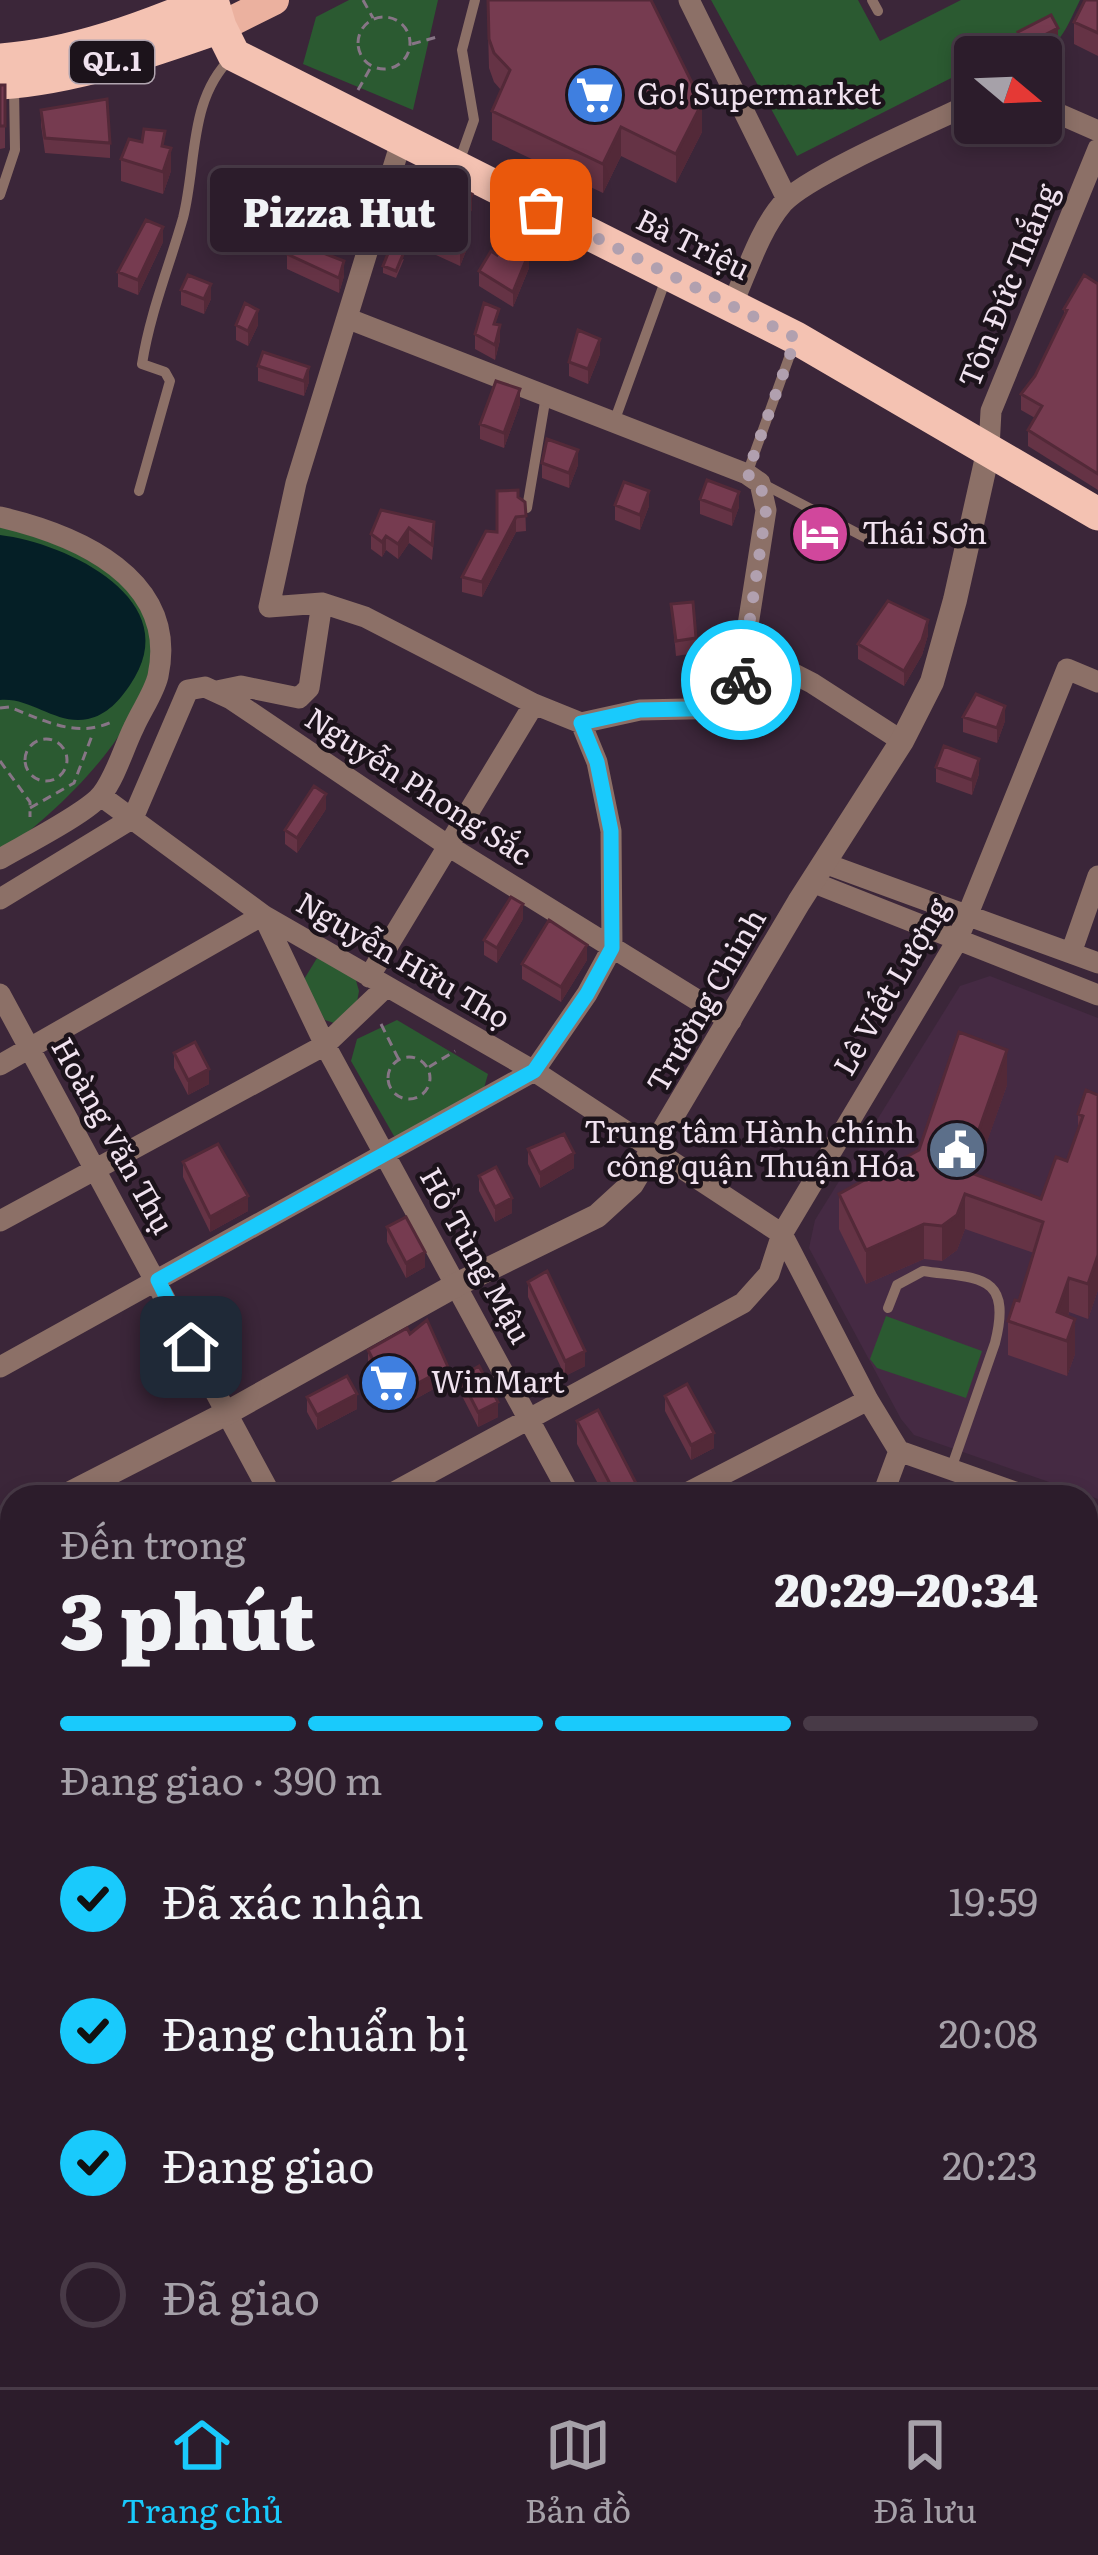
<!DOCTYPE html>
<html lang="vi">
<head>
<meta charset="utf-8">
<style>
	:root { --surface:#2c1c2b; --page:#342533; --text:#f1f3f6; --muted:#a6a1a9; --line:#483a47; --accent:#19cafc }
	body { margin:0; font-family:Literata,serif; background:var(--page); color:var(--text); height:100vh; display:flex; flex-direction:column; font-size:45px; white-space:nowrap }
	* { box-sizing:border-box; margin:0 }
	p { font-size:39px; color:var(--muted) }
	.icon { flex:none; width:66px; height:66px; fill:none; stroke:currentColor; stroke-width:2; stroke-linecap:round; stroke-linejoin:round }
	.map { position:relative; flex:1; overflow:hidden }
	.drawer { position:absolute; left:0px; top:1485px; width:1098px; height:903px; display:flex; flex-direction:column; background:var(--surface); border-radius:36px 36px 0 0; box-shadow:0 6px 18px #0003,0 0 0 3px var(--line) }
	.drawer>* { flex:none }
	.needle { width:78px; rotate:109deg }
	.fabs { position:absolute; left:954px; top:36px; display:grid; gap:24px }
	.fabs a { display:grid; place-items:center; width:108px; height:108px; border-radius:12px; background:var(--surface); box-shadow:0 6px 18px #0003,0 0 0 3px var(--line); font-size:60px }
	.pin { position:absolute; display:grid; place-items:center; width:102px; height:102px; color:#fff; margin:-51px; border-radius:24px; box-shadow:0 6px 18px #0006 }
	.courier { position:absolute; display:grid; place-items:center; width:120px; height:120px; margin:-60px; border:9px solid #19cafc; border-radius:50%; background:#fff; color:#222; box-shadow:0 3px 15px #0007 }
	.bubble { position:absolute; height:84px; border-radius:12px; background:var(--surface); box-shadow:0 6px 18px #0003,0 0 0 3px var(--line); font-size:39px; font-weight:800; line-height:84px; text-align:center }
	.summary em { font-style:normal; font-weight:800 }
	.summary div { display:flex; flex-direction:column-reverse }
	.summary { display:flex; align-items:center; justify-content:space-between; height:204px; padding:0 60px }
	h1 { font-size:78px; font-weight:800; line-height:90px }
	.bar { display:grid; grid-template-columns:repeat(4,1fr); gap:18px 12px; align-content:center; height:144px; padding:0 60px }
	.bar i { height:15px; border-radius:9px; background:var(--line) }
	.bar .on { background:var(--accent) }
	.bar p { grid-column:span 4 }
	ol { padding:0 60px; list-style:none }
	li { display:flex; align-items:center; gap:36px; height:132px }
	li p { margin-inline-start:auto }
	li .icon { padding:12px; border-radius:50%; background:var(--accent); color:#111; stroke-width:4 }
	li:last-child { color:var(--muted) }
	li i { width:66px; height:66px; border:6px solid var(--line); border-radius:50% }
	.tabs { display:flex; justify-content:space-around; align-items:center; height:168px; border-top:3px solid var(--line); background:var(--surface); font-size:33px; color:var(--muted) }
	.tabs a { display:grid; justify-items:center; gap:6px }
	.tabs .on { color:var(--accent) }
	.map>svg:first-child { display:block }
	.built { fill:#452a43 }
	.green { fill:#2b5a31 }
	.water { fill:#051f26 }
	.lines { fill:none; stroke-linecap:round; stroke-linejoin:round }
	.river { stroke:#051f26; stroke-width:33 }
	.path { stroke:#877586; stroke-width:3; stroke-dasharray:9 6; stroke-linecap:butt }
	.service { stroke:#8c7067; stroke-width:10 }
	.minor { stroke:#8c7067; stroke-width:21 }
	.tertiary { stroke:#8c7067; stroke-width:24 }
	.secondary { stroke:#c29487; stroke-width:24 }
	.primary { stroke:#ebb19f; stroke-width:30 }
	.trunk { stroke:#f4c2b2; stroke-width:33 }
	.wall { fill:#653345 }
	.shaded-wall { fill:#532938 }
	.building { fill:#763b50; stroke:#532938; stroke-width:3 }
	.done { stroke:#b1a0af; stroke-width:12; stroke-dasharray:0 21.6 }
	.route { stroke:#19cafc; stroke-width:15 }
	.labels { text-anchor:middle; stroke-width:9; stroke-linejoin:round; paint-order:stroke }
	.shield { fill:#1c131b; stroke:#b0a4af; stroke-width:3 }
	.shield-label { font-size:27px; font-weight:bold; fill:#f0e2ef }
	.poi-label { font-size:30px; fill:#f0e2ef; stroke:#1c131b; text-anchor:start }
	.street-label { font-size:30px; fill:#f0e2ef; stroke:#1c131b }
</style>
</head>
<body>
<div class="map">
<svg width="1098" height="2387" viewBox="0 0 1098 2387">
	<rect width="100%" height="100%" fill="#3b2639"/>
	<!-- built -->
	<path class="built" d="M990,976L1098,1018V1499L914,1435L901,1419L809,1248L815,1220L960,986Z"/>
	<!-- green -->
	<path class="green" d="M349,0H438L413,110L303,64L316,17Z
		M711,0H858L880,41L961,0H1080C1063,34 1058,57 1014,57L1009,48L992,57H975V66L797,156Z
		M0,527C47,540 68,546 110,574C117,579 128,584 132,590C201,683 68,804 0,854Z
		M317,958L355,977L359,991L357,1002L334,1023L325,1020L303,981Z
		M397,1020L488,1074L482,1095L410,1136H394L351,1061L357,1039Z
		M886,1316L982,1351L966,1398L877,1368L870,1359Z
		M1098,1664V1887L1086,1920V1697Z"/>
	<!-- water -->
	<path class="water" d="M0,535C67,543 189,601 130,685C120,700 107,715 88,719C57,726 31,697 0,700Z"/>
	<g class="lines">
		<!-- river -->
		<path class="river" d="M1086,2360L1098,2363
			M131,2387L143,2376"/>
		<!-- path -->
		<path class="path" d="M363,0L373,18
			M358 43a26 26 0 1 1 52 0a26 26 0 1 1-52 0Z
			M412,44L437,37
			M358,90L371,67
			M0,708L9,707C46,721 77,739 114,721
			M25 760a21 21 0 1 1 42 0a21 21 0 1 1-42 0Z
			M0,761L30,802V817
			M30,808L74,783L93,733
			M381,1024L399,1060
			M388 1078a21 21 0 1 1 42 0a21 21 0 1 1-42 0Z
			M429,1067L455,1051
			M1086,1797L1098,1802
			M1086,1810L1098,1777
			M1086,1822L1098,1838
			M1086,1868L1098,1852"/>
		<!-- service -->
		<path class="service" d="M872,0L878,11
			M458,165L474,120L462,50L475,0
			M0,195L15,150L14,86
			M614,422L667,276
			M747,474L795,341
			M763,484L874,542
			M139,491L170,381L165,372L142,364C150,313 169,267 183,218C197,164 188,99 232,57
			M527,508L546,396
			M888,1308L897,1285L923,1271C977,1279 1013,1272 995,1343L951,1469"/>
		<!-- minor -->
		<path class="minor" d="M689,0L787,199
			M1041,106L1098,131
			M732,305C747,272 759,231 783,203C808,175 935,121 975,102
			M349,319L747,474L760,483L766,510L735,708L640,710L581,723L534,704L365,617L322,603L269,607L296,483L401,142
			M989,448L991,411L1098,149
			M0,517C77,535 179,578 158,676C154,693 141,711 134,727C124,747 116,776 102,794C89,812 22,846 0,859
			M745,649L812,683L902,741
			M217,691L241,686L299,698L309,688L322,603
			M101,796L263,915L534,1071L782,1234L868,1400L899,1451L1029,1497
			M824,863L1098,963
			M812,882L1098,995
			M0,899L133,818L188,690L205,687L231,699L450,847L731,1021
			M1071,953L1098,876
			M369,977L534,704
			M0,994L272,1497
			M0,1065L263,915L325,1045L571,1497
			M0,1221L325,1045L386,987
			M0,1367L534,1071L587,994L612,948L611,831L597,762L581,723
			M385,1497L743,1303L769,1274L782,1234L957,941L1067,669L1098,682
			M679,1497L868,1400
			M882,1497L899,1451
			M1086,1517L1098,1521
			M0,1641L12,1661
			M1086,2035L1098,2040
			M1086,2224L1098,2229
			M682,2376L714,2387
			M63,2387L78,2376
			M292,2387L312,2376
			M434,2387V2376
			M615,2387L618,2376"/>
		<!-- tertiary -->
		<path class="tertiary" d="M63,1497L225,1414L458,1284L597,1216L632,1184L799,902L902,741L932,682L955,600L989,448
			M0,1529L12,1523"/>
		<!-- secondary -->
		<path class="secondary" d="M1086,1663L1098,1630
			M1086,1958L1098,1923
			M820,2387L824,2376
			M930,2387L934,2376"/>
		<!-- primary -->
		<path class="primary" d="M220,27L274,0"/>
		<!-- trunk -->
		<path class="trunk" d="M212,0L220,27L234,55L796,338L1098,514
			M0,60C73,55 144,28 211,0
			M0,83C75,78 149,52 220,27"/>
	</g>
	<!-- wall -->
	<path class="wall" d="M1098,0V56L1074,44V22Z
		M488,30L702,132L676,183L621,156L603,193L492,140V111L501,90L494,82L489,68Z
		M1018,32L1058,43L1030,57H1023L1018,47Z
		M0,85H5V148L0,149Z
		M41,110L110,143V158L45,153L41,125Z
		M165,146L171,171L163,194L121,181V159Z
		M331,199L316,231L295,221L282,249L260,238V223L290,204Z
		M416,209H472L463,233L466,251L460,266L436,255V241L439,232L416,224Z
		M163,242L138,295L118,287V272Z
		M533,247L529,257V268L513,307L479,286V271L497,255Z
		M287,254L344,276L339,293L287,269Z
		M404,259L396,278L383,273V266Z
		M1098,284V490L1028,446V430L1035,418L1021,410V394L1035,376L1064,317V309Z
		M181,290L211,299L204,314L181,305Z
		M236,325H258L248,346L236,340Z
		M498,325L500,340L495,360L475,349V334Z
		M600,354L588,384L569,376V362Z
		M258,366L309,382L304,396L258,381Z
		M520,404L504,448L480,439V424Z
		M542,463L578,465L569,488L542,478Z
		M518,497L525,502L526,531L516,532L482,597L462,592V577L497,532Z
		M700,499L739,507L732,526L700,514Z
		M615,505L649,506L640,530L615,520Z
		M381,510L434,537L432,560L409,543L398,559L386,550L382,557L371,549V534Z
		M671,604L696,638V653L676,656Z
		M928,635L922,655L904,686L858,659V644Z
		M963,717L1005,721L997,743L963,732Z
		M936,767L979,774L972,795L936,782Z
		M326,809L297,853L285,844V830Z
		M523,919L497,963L484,955V940Z
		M587,960L561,1002L522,979V964Z
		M174,1053L209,1084L188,1095L174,1068Z
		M1007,1085L975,1175L1041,1199L1067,1161L1078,1131V1114L1098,1095V1290L1088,1319L1069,1312L1068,1316L1075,1354L1067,1376L1008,1355V1321L1019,1301L1034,1253L965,1229L957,1250L942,1261L924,1259L866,1284L839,1229V1194L919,1150Z
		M528,1149L574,1168L540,1188L528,1164Z
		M183,1162L248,1211L210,1232L183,1177Z
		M479,1176L512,1213L495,1222L479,1191Z
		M387,1227L425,1267L406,1278L387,1242Z
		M528,1282L585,1366L565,1376L528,1297Z
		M410,1334L448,1381L392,1412L368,1365V1350Z
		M460,1377L498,1417L478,1427L460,1392Z
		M665,1396L714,1448L691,1460L665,1411Z
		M307,1397L357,1409L317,1430L307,1412Z
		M577,1421L639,1497H605L577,1444Z
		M527,2376H597L596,2387H546V2378Z"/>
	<!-- shaded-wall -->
	<path class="shaded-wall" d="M1058,28V43L1030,57H1025V45Z
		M702,103V132L676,183V154Z
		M621,127V156L603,193V164Z
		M171,148V171L163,194V172Z
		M331,184V199L316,231V216Z
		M472,194V209L459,244V230Z
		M295,207V222L282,249V234Z
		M163,227V242L138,295V280Z
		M533,232V247L529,257V268L513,307V292L525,251Z
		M466,236V251L460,266V251Z
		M344,261V276L339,293V278Z
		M211,284V299L204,314V299Z
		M258,310V325L248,346V331Z
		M500,325V340L495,360V345Z
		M600,339V354L588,384V369Z
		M309,367V382L304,396V381Z
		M520,389V404L504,448V433Z
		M578,450V465L569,488V473Z
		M649,491V506L640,530V515Z
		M739,492V507L732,526V511Z
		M516,517V532L482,597V582Z
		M409,528V543L398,559V544Z
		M386,536V550L382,557V542Z
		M928,620V635L922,655L904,686V671Z
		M1005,706V721L997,743V728Z
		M979,759V774L972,795V780Z
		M326,794V809L297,853V838Z
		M523,904V919L497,963V948Z
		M587,945V960L561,1002V987Z
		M1007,1050V1085L970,1190V1155Z
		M209,1069V1084L188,1095V1080Z
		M574,1153V1168L540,1188V1173Z
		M965,1194V1229L957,1250L942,1261V1226Z
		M248,1196V1211L210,1232V1217Z
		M512,1198V1213L495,1222V1207Z
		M924,1224V1259L866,1284V1250Z
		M425,1252V1267L406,1278V1263Z
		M1098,1255V1290L1088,1319V1284Z
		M1069,1278V1312L1060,1339L1057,1312Z
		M1075,1319V1354L1067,1376V1341Z
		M585,1351V1366L565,1376V1361Z
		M448,1367V1381L392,1412V1397Z
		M357,1394V1409L317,1430V1415Z
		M498,1402V1417L478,1427V1412Z
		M714,1433V1448L691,1460V1445Z
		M590,2376H597L596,2387H586Z
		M1066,2376H1070V2387H1062Z"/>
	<!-- building -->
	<path class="building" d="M651,0L702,103L676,154L621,127L603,164L492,111L510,70L494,53L489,39L488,0Z
		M1085,0H1098V33L1074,22Z
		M1051,15L1058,28L1025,45L1018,32Z
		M0,85H5V126H0Z
		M107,99L110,143L45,138L41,110Z
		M144,129L165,131L162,146L171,148L163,172L121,159L129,139L142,142Z
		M306,172L331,184L316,216L290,204Z
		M428,176L472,194L459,230L466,236L460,251L436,241L443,219L416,209Z
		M272,195L295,207L282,234L260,223Z
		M146,220L163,227L138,280L118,272Z
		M512,223L533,232L525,251L529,253L513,292L479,271L491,251L497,255Z
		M292,241L344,261L339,278L287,254Z
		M391,246L404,252L396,271L383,266Z
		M188,275L211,284L204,299L181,290Z
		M1084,275L1098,284V474L1028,430L1042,406L1021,394L1035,376L1067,310L1064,309Z
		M245,303L258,310L248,331L236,325Z
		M484,303L499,309L494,324L500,325L495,345L475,334Z
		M578,330L600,339L588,369L569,362Z
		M263,352L309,367L304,381L258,366Z
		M496,381L520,389L504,433L480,424Z
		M547,439L578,450L569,473L542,463Z
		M707,480L739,492L732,511L700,499Z
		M624,482L649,491L640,515L615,505Z
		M518,490V497L525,502L526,516L516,517L482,582L462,577L486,531L497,532V491Z
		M381,510L434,522L432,545L409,528L398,544L386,536L382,542L371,534Z
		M888,601L928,620L922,640L904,671L858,644Z
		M693,602L696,638L676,641L671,604Z
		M976,694L1005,706L997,728L963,717Z
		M944,746L979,759L972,780L936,767Z
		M314,786L326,794L297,838L285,830Z
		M511,897L523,904L497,948L484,940Z
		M549,920L587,945L561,987L522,964Z
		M959,1032L1007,1050L970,1155L971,1173L1041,1199L1056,1157L1067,1161L1083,1116L1078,1114L1086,1090L1098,1095V1255L1088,1284L1069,1278L1057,1312L1075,1319L1067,1341L1008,1321L1015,1300L1019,1301L1043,1222L965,1194L957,1215L942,1226L924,1224L866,1250L839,1194L919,1150Z
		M195,1042L209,1069L188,1080L174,1053Z
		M564,1134L574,1153L540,1173L528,1149Z
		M218,1144L248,1196L210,1217L183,1162Z
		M496,1167L512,1198L495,1207L479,1176Z
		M406,1217L425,1252L406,1263L387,1227Z
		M547,1271L585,1351L565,1361L528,1282Z
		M427,1320L448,1367L392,1397L368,1350L407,1328L410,1334Z
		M479,1366L498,1402L478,1412L460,1377Z
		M347,1376L357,1394L317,1415L307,1397Z
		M687,1384L714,1433L691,1445L665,1396Z
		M598,1410L639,1489L625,1497H617L577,1421Z
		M312,2376H365L369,2381L358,2387H292Z
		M554,2376H590L586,2387H553L555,2379Z
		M645,2376H650L682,2387H641Z
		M966,2376H1066L1062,2387H972L963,2384Z
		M454,2379H483V2387H454Z"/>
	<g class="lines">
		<!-- done -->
		<path class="done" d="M541,210L796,338L747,474L760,483L766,510L741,680"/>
		<!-- route -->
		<path class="route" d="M191,1347L158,1280L534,1071L587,994L612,948L611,831L597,762L581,723L640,710L735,708L741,680"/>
	</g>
	<!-- icons -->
	<defs>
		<symbol id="supermarket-disc" viewBox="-11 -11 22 22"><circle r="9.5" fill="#3f7fe0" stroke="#1c131b"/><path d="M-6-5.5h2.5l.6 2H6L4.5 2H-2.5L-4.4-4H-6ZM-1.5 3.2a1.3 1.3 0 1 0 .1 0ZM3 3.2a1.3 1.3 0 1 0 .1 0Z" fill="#fff"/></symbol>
		<symbol id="hotel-disc" viewBox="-11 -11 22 22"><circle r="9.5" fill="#d1479c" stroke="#1c131b"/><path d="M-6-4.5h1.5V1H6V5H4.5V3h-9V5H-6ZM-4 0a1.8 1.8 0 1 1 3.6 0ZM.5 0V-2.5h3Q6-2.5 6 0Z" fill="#fff"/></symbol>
		<symbol id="civic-disc" viewBox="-11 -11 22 22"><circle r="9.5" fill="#5c6f8a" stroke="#1c131b"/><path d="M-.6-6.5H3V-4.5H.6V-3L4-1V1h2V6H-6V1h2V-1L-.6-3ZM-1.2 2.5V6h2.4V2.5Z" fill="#fff"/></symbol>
	</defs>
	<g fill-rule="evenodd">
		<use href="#supermarket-disc" x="562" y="62" width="66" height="66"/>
		<use href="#hotel-disc" x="787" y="501" width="66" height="66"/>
		<use href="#civic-disc" x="924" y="1117" width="66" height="66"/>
		<use href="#supermarket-disc" x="356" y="1350" width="66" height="66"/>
	</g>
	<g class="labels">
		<!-- shield labels -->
		<rect class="shield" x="70" y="41" width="84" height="42" rx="9"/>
		<g class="shield-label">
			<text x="112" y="71">QL.1</text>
		</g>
		<!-- poi labels -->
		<g class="poi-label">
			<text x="637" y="105">Go! Supermarket</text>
			<text x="862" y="544">Thái Sơn</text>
			<text x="915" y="1143" text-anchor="end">Trung tâm Hành chính<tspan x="915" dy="34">công quận Thuận Hóa</tspan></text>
			<text x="431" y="1393">WinMart</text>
		</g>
		<!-- street labels -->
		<g class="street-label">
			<text transform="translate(693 245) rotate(26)" y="10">Bà Triệu</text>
			<text transform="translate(1009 286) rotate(-68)" y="10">Tôn Đức Thắng</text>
			<text transform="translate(418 787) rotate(33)" y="10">Nguyễn Phong Sắc</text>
			<text transform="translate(403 961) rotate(30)" y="10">Nguyễn Hữu Thọ</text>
			<text transform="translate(892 987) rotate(-60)" y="10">Lê Viết Lượng</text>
			<text transform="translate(707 1001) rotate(-60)" y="10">Trường Chinh</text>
			<text transform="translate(112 1136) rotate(61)" y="10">Hoàng Văn Thụ</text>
			<text transform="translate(475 1256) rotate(61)" y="10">Hồ Tùng Mậu</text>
		</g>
	</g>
</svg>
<div class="fabs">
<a><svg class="needle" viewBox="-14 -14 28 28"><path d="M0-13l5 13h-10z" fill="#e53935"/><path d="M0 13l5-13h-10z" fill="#a6a1a9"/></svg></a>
</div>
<div class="pin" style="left:541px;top:210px;background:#ea580c"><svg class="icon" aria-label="bag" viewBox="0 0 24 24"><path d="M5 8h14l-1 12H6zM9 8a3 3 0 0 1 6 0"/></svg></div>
<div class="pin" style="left:191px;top:1347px;background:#1f2937"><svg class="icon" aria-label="home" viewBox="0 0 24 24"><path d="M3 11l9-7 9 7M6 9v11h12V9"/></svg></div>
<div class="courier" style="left:741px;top:680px"><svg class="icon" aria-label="bike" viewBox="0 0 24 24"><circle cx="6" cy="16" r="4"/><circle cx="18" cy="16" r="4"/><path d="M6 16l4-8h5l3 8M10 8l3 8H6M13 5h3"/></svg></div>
<div class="bubble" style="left:210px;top:168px;width:258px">Pizza Hut</div>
<section class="drawer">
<div class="summary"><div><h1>3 phút</h1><p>Đến trong</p></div><em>20:29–20:34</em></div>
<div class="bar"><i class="on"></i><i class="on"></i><i class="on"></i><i></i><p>Đang giao · 390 m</p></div>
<ol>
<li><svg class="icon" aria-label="check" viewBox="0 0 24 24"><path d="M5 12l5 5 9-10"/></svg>Đã xác nhận<p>19:59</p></li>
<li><svg class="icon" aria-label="check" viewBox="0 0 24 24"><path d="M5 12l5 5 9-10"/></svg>Đang chuẩn bị<p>20:08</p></li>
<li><svg class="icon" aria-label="check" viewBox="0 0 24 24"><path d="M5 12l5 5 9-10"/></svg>Đang giao<p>20:23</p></li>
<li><i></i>Đã giao</li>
</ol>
</section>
</div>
<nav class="tabs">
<a class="on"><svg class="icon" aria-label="home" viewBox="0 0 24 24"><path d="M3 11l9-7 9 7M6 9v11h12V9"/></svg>Trang chủ</a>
<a><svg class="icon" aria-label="map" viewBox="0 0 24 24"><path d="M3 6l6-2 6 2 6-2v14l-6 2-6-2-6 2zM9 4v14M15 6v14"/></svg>Bản đồ</a>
<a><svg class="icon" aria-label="saved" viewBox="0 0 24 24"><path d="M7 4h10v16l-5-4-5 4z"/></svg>Đã lưu</a>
</nav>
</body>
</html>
